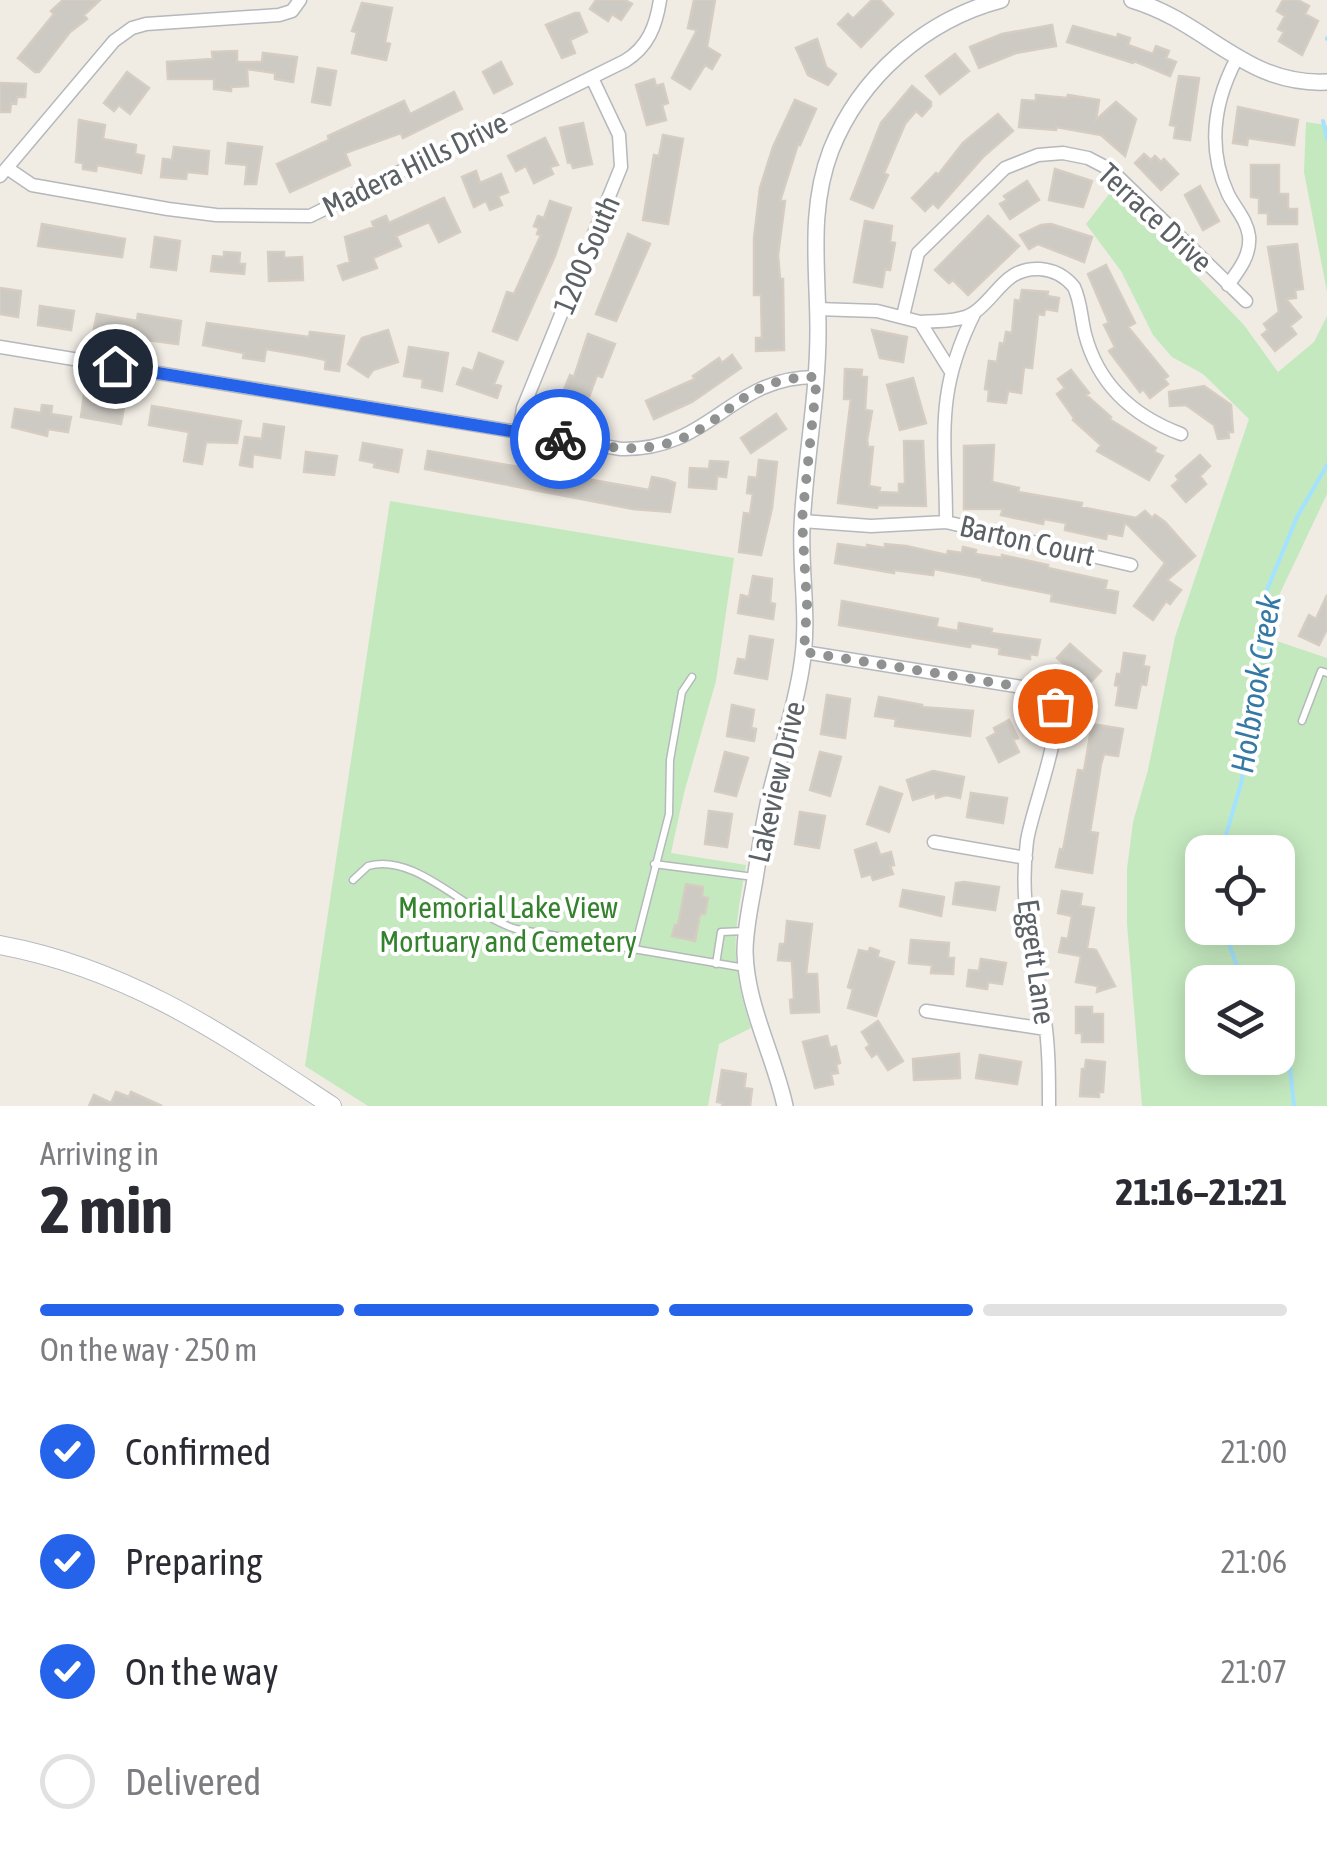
<!DOCTYPE html>
<html lang="en">
<head>
<meta charset="utf-8">
<style>
	:root { --surface:#fff; --page:#f7f7f7; --text:#2b2b33; --muted:#7c7c81; --line:#e1e1e2; --accent:#2563eb }
	body { margin:0; font-family:"Asap Condensed",sans-serif; background:var(--page); color:var(--text); height:100vh; display:flex; flex-direction:column; font-size:38px; white-space:nowrap }
	* { box-sizing:border-box; margin:0 }
	p { font-size:32px; color:var(--muted) }
	.icon { flex:none; width:55px; height:55px; fill:none; stroke:currentColor; stroke-width:2; stroke-linecap:round; stroke-linejoin:round }
	.map { position:relative; height:1106px; overflow:hidden }
	.drawer { display:flex; flex-direction:column; background:var(--surface); flex:1 }
	.drawer>* { flex:none }
	.tools { position:absolute; left:1185px; top:835px; display:grid; gap:20px }
	.tools a { display:grid; place-items:center; width:110px; height:110px; border-radius:20px; background:var(--surface); box-shadow:0 5px 25px #0003; font-size:50px }
	.pin { position:absolute; display:grid; place-items:center; width:85px; height:85px; color:#fff; margin:-42px; border:5px solid #fff; border-radius:50%; box-shadow:0 2px 10px #0007 }
	.courier { position:absolute; display:grid; place-items:center; width:100px; height:100px; margin:-50px; border:8px solid #2563eb; border-radius:50%; background:#fff; color:#222; box-shadow:0 2px 12px #0007 }
	.headline em { font-style:normal; font-weight:700 }
	.headline div { display:flex; flex-direction:column-reverse }
	.headline { display:flex; align-items:center; justify-content:space-between; height:170px; padding:0 40px }
	h1 { font-size:65px; font-weight:700; line-height:75px }
	.bar { display:grid; grid-template-columns:repeat(4,1fr); gap:15px 10px; align-content:center; height:120px; padding:0 40px }
	.bar i { height:12px; border-radius:8px; background:var(--line) }
	.bar .active { background:var(--accent) }
	.bar p { grid-column:span 4 }
	ol { padding:0 40px; list-style:none }
	li { display:flex; align-items:center; gap:30px; height:110px }
	li p { margin-inline-start:auto }
	li .icon { padding:10px; border-radius:50%; background:var(--accent); color:#fff; stroke-width:4 }
	li:last-child { color:var(--muted) }
	li i { width:55px; height:55px; border:5px solid var(--line); border-radius:50% }
	.map>svg:first-child { display:block }
	.green { fill:#c4e9bf; fill-rule:evenodd }
	.lines { fill:none; stroke-linecap:round; stroke-linejoin:round }
	.stream { stroke:#a4e3ff; stroke-width:4 }
	.building { fill:#cdc9c3; stroke:#d5ccc2; stroke-width:2.5 }
	.service-casing { stroke:#b5b8bc; stroke-width:9 }
	.minor-casing { stroke:#b5b8bc; stroke-width:15 }
	.tertiary-casing { stroke:#b5b8bc; stroke-width:18 }
	.secondary-casing { stroke:#b5babf; stroke-width:20 }
	.service { stroke:#fff; stroke-width:6 }
	.minor { stroke:#fff; stroke-width:12 }
	.tertiary { stroke:#fff; stroke-width:15 }
	.secondary { stroke:#fff; stroke-width:18 }
	.done { stroke:#909292; stroke-width:10; stroke-dasharray:0 18 }
	.route { stroke:#2563eb; stroke-width:12 }
	.labels { text-anchor:middle; stroke-width:8; stroke-linejoin:round; paint-order:stroke }
	.street-label { font-size:30px; fill:#5c6166; stroke:#fff }
	.park-label { font-size:30px; fill:#34822e; stroke:#fff }
	.water-label { font-size:32px; font-style:italic; fill:#357aa7; stroke:#fff }
</style>
</head>
<body>
<div class="map">
<svg width="1327" height="1106" viewBox="0 0 1327 1106">
	<rect width="100%" height="100%" fill="#f0ece4"/>
	<!-- green -->
	<path class="green" d="M1306,122L1327,125V292L1304,172Z
		M1113,189L1244,325L1278,372L1314,342L1327,316V494L1274,606L1271,639L1327,658V1106H1142L1127,924V869L1133,822L1148,770L1175,637L1249,419L1203,374L1172,357L1153,335L1121,271L1086,224ZM1202,852H1278V928H1202ZM1202,982H1278V1058H1202Z
		M390,501L734,558L716,681L684,793L671,853L746,865C734,935 729,959 751,1028L719,1044L708,1106H368L305,1066Z"/>
	<g class="lines">
		<!-- stream -->
		<path class="stream" d="M1327,39V38
			M1323,121L1327,139
			M1221,852L1242,780L1244,735L1259,657L1264,597L1297,517L1327,465
			M1223,928L1243,982
			M1276,1058L1277,1063L1290,1067L1294,1106"/>
	</g>
	<!-- building -->
	<path class="building" d="M63,0H100L84,15L87,19L70,32L39,72H35L18,58L54,14L51,11Z
		M596,0H625L632,4L621,20L612,14L608,21L590,9Z
		M694,0H715L707,47L720,55L712,69L705,65L690,89L672,78L697,30L688,28Z
		M872,0H880L893,14L861,47L838,24L848,14L853,19Z
		M1283,0H1298L1309,6L1305,14L1318,21L1302,55L1279,41L1284,32L1278,29L1285,16L1277,11Z
		M362,3L392,8L385,42L390,44L386,60L352,53L357,32L352,31Z
		M575,13H579L587,32L570,40L575,53L562,58L546,25Z
		M1052,25L1056,46L1016,53L979,68L970,47L1002,34Z
		M1073,26L1117,38L1118,34L1130,38L1128,45L1153,54L1156,46L1169,51L1166,58L1176,62L1170,76L1134,61L1133,63L1067,42Z
		M817,39L826,67L836,74L828,85L808,75L796,48Z
		M237,51V62H262L263,53L297,57L293,82L275,79V73L247,69L248,86L231,87V91L214,89V79H168L167,62L213,59L212,52Z
		M955,54L969,71L940,94L926,76Z
		M501,62L512,84L494,93L483,72Z
		M318,68L336,71L330,105L312,102Z
		M127,72L149,88L130,114L119,105L114,111L104,103Z
		M1179,76L1199,78L1190,140L1174,138L1176,126L1170,125Z
		M654,79L656,86L663,84L668,103L662,105L666,120L647,125L636,85Z
		M0,83L26,84L25,97H17L16,104L11,103L10,112H0Z
		M912,86L931,102V106L922,116L916,111L905,124L884,173L888,175L873,208L851,199L881,123Z
		M454,92L462,109L403,138L401,133L345,153L350,165L290,192L277,164L329,140L328,136L404,101L410,114Z
		M1036,95L1067,98L1068,95L1099,100L1096,120L1116,102L1136,119L1125,156L1101,135L1056,127V130L1019,127L1022,100L1036,101Z
		M795,100L816,109L800,145L798,144L780,201H785L778,255L780,279H783L784,350L756,351V338H762L761,295H754V238L760,188L773,147Z
		M1238,107L1298,120L1294,145L1248,138L1247,145L1233,143Z
		M998,114L1013,131L984,156L938,208L933,203L925,211L912,198L936,173L938,175L963,143Z
		M79,120L105,125L103,139L136,145L135,154L144,156L141,173L97,165L96,171L83,169V163L76,162Z
		M583,123L592,164L573,168L571,162L568,163L560,128Z
		M663,135L683,139L668,224L643,220L654,155L659,156Z
		M545,138L558,165L550,167L553,174L534,183L526,166L516,171L508,156Z
		M228,143L262,147L256,184H245L247,165L226,163Z
		M174,147L209,151L207,174L187,172L186,179L161,177L163,159L172,160Z
		M1144,154L1151,160L1155,156L1161,162L1164,159L1178,174L1161,190L1135,163Z
		M1251,165H1279V194H1288V209H1297V224H1268V213H1259V198L1251,197Z
		M1055,169L1092,181L1083,207L1049,200Z
		M476,171L480,183L501,174L508,192L498,196L502,205L490,210L486,201L474,207L462,177Z
		M1027,181L1039,200L1010,219L1000,204L1007,200L1004,196Z
		M1200,186L1219,221L1203,230L1185,195Z
		M444,198L460,232L439,242L429,222L396,236L401,246L373,258L377,268L343,280L338,266L350,262L345,237L374,227L372,222L386,216L389,223Z
		M550,201L571,208L555,256L517,340L493,331L507,292L514,294L541,235L537,234L539,228L534,226L538,216L544,218Z
		M988,216L1019,246L968,295L953,280L949,283L935,270Z
		M865,221L892,226L890,242L895,243L890,270L885,269L882,287L854,282Z
		M42,224L125,239L122,257L38,246Z
		M1051,224L1092,237L1084,262L1038,244L1029,249L1020,235L1041,225Z
		M628,234L650,244L616,321L596,314Z
		M155,237L180,241L176,270L151,267Z
		M1297,244L1303,289L1295,290L1296,298L1286,299L1301,317L1290,326L1296,334L1275,351L1262,335L1268,330L1264,324L1279,312L1268,247Z
		M224,252L240,253L239,264H245L244,274L211,271L213,256L224,257Z
		M268,252H284V258L302,257L303,280L269,281Z
		M1106,265L1135,323L1128,327L1168,376L1164,379L1168,384L1150,398L1143,389L1140,392L1109,351L1115,347L1104,325L1109,323L1088,274Z
		M0,288L21,291L18,317L0,314Z
		M1022,290L1048,292L1047,296L1059,298L1057,311L1045,309L1044,315L1038,314L1032,368L1024,367L1021,393L1008,391L1006,403L988,401L989,390L985,389L989,361L997,362L1000,343L1004,344L1006,332L1012,333L1015,300L1020,301Z
		M40,306L74,311L71,330L38,325Z
		M97,314L137,321L138,314L181,321L178,344L93,333Z
		M207,323L309,337L310,332L344,336L339,371L325,369L326,360L307,356L266,349L264,361L243,358L244,353L203,345Z
		M388,330L398,362L373,370L368,377L348,364L362,338Z
		M872,330L907,337L903,362L880,358Z
		M588,334L615,344L602,377L597,375L582,416L557,407L570,375L574,377Z
		M409,347L448,353L442,391L422,387L423,379L404,376Z
		M479,353L503,362L494,384L501,386L497,398L457,384L463,368L473,371Z
		M732,355L741,368L692,402L654,419L646,401L695,379L693,376L719,358L722,363Z
		M845,369L862,370L861,377H867L865,410L872,411L867,440L868,447H873L869,486L880,488L879,492L899,493V484H905L904,441H923L926,506L878,505L877,508L838,503L851,399H844Z
		M1071,370L1089,393L1086,395L1111,417L1109,419L1156,448L1154,452L1163,456L1149,480L1097,451L1101,445L1073,420L1074,418L1057,394L1065,388L1058,379Z
		M913,378L926,423L900,430L887,385Z
		M1204,386L1231,405L1233,432H1228L1229,438L1218,439L1214,425L1186,405L1170,406L1169,392Z
		M84,395L125,402L121,424L81,417Z
		M42,405L52,406L51,414L71,417L68,432L48,429L47,436L12,427L15,409L41,413Z
		M152,406L241,421L237,443L206,442L202,464L184,461L189,432L149,425Z
		M776,414L786,429L751,453L741,438Z
		M264,424L284,427L280,458L253,454L252,467L240,465L245,437L262,439Z
		M363,443L402,450L398,472L374,467L375,463L360,460Z
		M994,445L992,482L1019,488L1018,492L1082,503L1081,507L1136,518L1145,511L1152,518L1155,515L1165,522L1195,556L1167,580L1181,590L1170,604L1166,601L1153,620L1134,606L1165,563L1125,522L1122,536L1107,533L1106,539L1065,530L1066,523L1044,519L1043,524L1001,515L1003,509H964V446Z
		M428,451L649,490L652,477L667,480L675,483L670,512L633,509L425,469Z
		M306,452L337,456L334,475L304,472Z
		M1200,455L1210,466L1200,476L1206,484L1186,502L1172,486L1179,480L1176,476Z
		M759,460L777,462L772,508L761,555L739,552L744,513L750,514L753,494L747,493L749,477L757,478Z
		M710,461L728,462L726,477L717,476L716,489L689,487L690,468L709,469Z
		M838,544L867,548V545L885,548V544L906,546L947,555L948,551L962,553L963,547L976,550L975,554L1002,558V555L1048,565V568L1107,581L1105,589L1118,592L1115,613L1051,601L1052,594L982,580V578L934,569L933,575L894,570V573L835,563Z
		M753,576L772,579L770,603L775,604L773,619L738,613L741,595L749,597Z
		M1327,595V629L1319,645L1299,636L1309,615L1316,619Z
		M842,601L938,619L936,627L958,631L959,623L992,629L991,633L1040,640L1037,655L1030,654V659L999,654L1000,648L971,643L970,647L839,625Z
		M750,636L773,640L767,679L735,673L738,659L746,660Z
		M1070,644L1101,671L1088,685L1057,658Z
		M1124,653L1145,656L1143,666L1149,667L1146,685L1141,684L1136,708L1116,705L1119,686L1115,685L1117,674H1121Z
		M827,695L850,699L845,738L821,734Z
		M879,697L922,705L921,707L973,711L970,736L895,726L896,719L875,716Z
		M732,705L754,710L751,728L756,729L754,741L727,736Z
		M1009,720L1018,738L1013,740L1019,752L999,762L987,738L996,733L994,728Z
		M1092,724L1123,729L1118,756L1104,754L1101,764L1090,832L1098,833L1092,873L1056,867L1060,849L1063,850L1078,770L1084,771Z
		M725,752L748,758L736,796L715,791Z
		M820,752L841,757L830,796L810,790Z
		M933,771L964,777L960,798L946,795L936,798L935,793L913,800L907,780Z
		M880,787L902,794L889,832L867,824Z
		M971,793L1007,798L1003,823L967,817Z
		M709,811L732,814L727,847L705,844Z
		M800,812L825,816L819,848L795,844Z
		M876,843L880,855L891,852L894,865L890,866L893,874L873,880L871,874L862,877L855,850Z
		M964,882L999,887L995,910L953,904L956,883Z
		M686,884L703,887L702,897L708,898L705,914H700L695,941L672,936L675,925H678Z
		M903,890L944,897L941,916L900,906Z
		M1062,891L1082,894L1080,906L1094,908L1087,948L1096,950L1115,986L1097,992L1098,986L1076,982L1081,956L1059,952L1062,938L1068,939L1072,916L1058,913Z
		M787,921L812,924L806,974H817L819,1012L791,1013L790,1000L794,999L792,961L778,960L780,944H785Z
		M911,940L949,943L948,958H954L953,974L931,973L932,965L909,963Z
		M870,948L879,951L877,957L894,962L876,1016L848,1008L853,989L848,987L859,950L868,952Z
		M981,959L1006,963L1002,984L988,982L987,989L967,986L969,970L979,971Z
		M1076,1007H1092V1014H1103V1042H1082V1033H1076Z
		M878,1021L903,1061L888,1070L877,1053L872,1057L866,1048L870,1045L862,1032Z
		M827,1036L830,1048L836,1046L840,1063L836,1064L838,1073L831,1074L833,1084L815,1088L803,1042Z
		M959,1054L960,1078L914,1080L913,1059Z
		M980,1055L1021,1062L1017,1084L976,1078Z
		M1086,1060L1105,1062L1103,1092H1099V1097L1080,1096L1082,1069H1085Z
		M722,1070L746,1074L744,1088L752,1089L750,1106H722L723,1103L717,1102Z
		M116,1092L129,1097L131,1092L162,1106H89L94,1095L111,1103Z"/>
	<g class="lines">
		<defs>
			<path id="service" d="M1302,721L1321,671L1327,673
				M654,864L754,877
				M353,880L368,866C417,852 468,915 516,929L745,968
				M634,951L669,814L670,760L682,692L692,677
				M716,964L721,932L745,931"/>
			<path id="minor" d="M7,168L32,185L168,209L216,215L310,216L625,61C648,47 656,26 660,0
				M0,176L114,41L132,28L146,24L279,15L292,11L300,0
				M1228,285C1239,270 1251,255 1249,236C1247,220 1235,208 1228,194C1207,148 1214,101 1237,58
				M817,309L877,311L920,322L950,370
				M903,316L918,253L1005,168L1038,155L1063,153L1088,158L1111,170L1246,301
				M920,322C936,321 962,322 975,312C998,295 1006,267 1040,269C1054,270 1065,276 1074,287C1081,302 1081,318 1085,334C1098,384 1133,416 1181,434
				M0,347L621,449C711,451 730,376 817,377
				M519,433L523,408L621,167L619,135L592,78
				M802,521L871,526L946,522L1131,565
				M946,522C946,438 934,394 974,314
				M804,652L1034,689C1041,691 1048,693 1053,700C1067,723 1031,811 1027,841C1018,910 1035,950 1044,1015C1049,1045 1049,1075 1049,1106
				M934,842L1026,858
				M926,1011L1046,1029"/>
			<path id="tertiary" d="M1132,0C1207,22 1245,86 1327,82
				M785,1106C774,1055 746,1005 745,952C745,930 750,907 754,885C759,855 763,825 770,795C780,753 794,713 801,670C810,619 800,577 802,527C805,461 818,398 818,330C818,269 808,210 831,150C860,77 925,20 1001,0"/>
			<path id="secondary" d="M0,945C130,969 224,1035 332,1106"/>
		</defs>
		<!-- service casing -->
		<use href="#service" class="service-casing"/>
		<!-- minor casing -->
		<use href="#minor" class="minor-casing"/>
		<!-- tertiary casing -->
		<use href="#tertiary" class="tertiary-casing"/>
		<!-- secondary casing -->
		<use href="#secondary" class="secondary-casing"/>
		<!-- service -->
		<use href="#service" class="service"/>
		<!-- minor -->
		<use href="#minor" class="minor"/>
		<!-- tertiary -->
		<use href="#tertiary" class="tertiary"/>
		<!-- secondary -->
		<use href="#secondary" class="secondary"/>
	</g>
	<g class="lines">
		<!-- done -->
		<path class="done" d="M560,439C597,445 632,454 669,443C731,424 740,376 817,377L802,520L807,605L804,652L1034,689L1050,696L1055,706"/>
		<!-- route -->
		<path class="route" d="M115,366L560,439"/>
	</g>
	<g class="labels">
		<!-- street labels -->
		<g class="street-label">
			<text transform="translate(415 165) rotate(-26)" y="10">Madera Hills Drive</text>
			<text transform="translate(1155 218) rotate(43)" y="10">Terrace Drive</text>
			<text transform="translate(587 255) rotate(-67)" y="10">1200 South</text>
			<text transform="translate(1027 541) rotate(13)" y="10">Barton Court</text>
			<text transform="translate(777 782) rotate(-77)" y="10">Lakeview Drive</text>
			<text transform="translate(1036 962) rotate(82)" y="10">Eggett Lane</text>
		</g>
		<!-- park labels -->
		<g class="park-label">
			<text x="508" y="918">Memorial Lake View<tspan x="508" dy="34">Mortuary and Cemetery</tspan></text>
		</g>
		<!-- water labels -->
		<g class="water-label">
			<text transform="translate(1256 684) rotate(-81)" y="11">Holbrook Creek</text>
		</g>
	</g>
</svg>
<div class="tools">
<a><svg class="icon" aria-label="locate" viewBox="0 0 24 24"><circle cx="12" cy="12" r="6"/><path d="M12 2v4M12 18v4M2 12h4M18 12h4"/></svg></a>
<a><svg class="icon" aria-label="layers" viewBox="0 0 24 24"><path d="M12 4l9 5-9 5-9-5zM3 14l9 5 9-5"/></svg></a>
</div>
<div class="pin" style="left:1055px;top:706px;background:#ea580c"><svg class="icon" aria-label="bag" viewBox="0 0 24 24"><path d="M5 8h14l-1 12H6zM9 8a3 3 0 0 1 6 0"/></svg></div>
<div class="pin" style="left:115px;top:366px;background:#1f2937"><svg class="icon" aria-label="home" viewBox="0 0 24 24"><path d="M3 11l9-7 9 7M6 9v11h12V9"/></svg></div>
<div class="courier" style="left:560px;top:439px"><svg class="icon" aria-label="bike" viewBox="0 0 24 24"><circle cx="6" cy="16" r="4"/><circle cx="18" cy="16" r="4"/><path d="M6 16l4-8h5l3 8M10 8l3 8H6M13 5h3"/></svg></div>
</div>
<section class="drawer">
<div class="headline"><div><h1>2 min</h1><p>Arriving in</p></div><em>21:16–21:21</em></div>
<div class="bar"><i class="active"></i><i class="active"></i><i class="active"></i><i></i><p>On the way · 250 m</p></div>
<ol>
<li><svg class="icon" aria-label="check" viewBox="0 0 24 24"><path d="M5 12l5 5 9-10"/></svg>Confirmed<p>21:00</p></li>
<li><svg class="icon" aria-label="check" viewBox="0 0 24 24"><path d="M5 12l5 5 9-10"/></svg>Preparing<p>21:06</p></li>
<li><svg class="icon" aria-label="check" viewBox="0 0 24 24"><path d="M5 12l5 5 9-10"/></svg>On the way<p>21:07</p></li>
<li><i></i>Delivered</li>
</ol>
</section>
</body>
</html>
